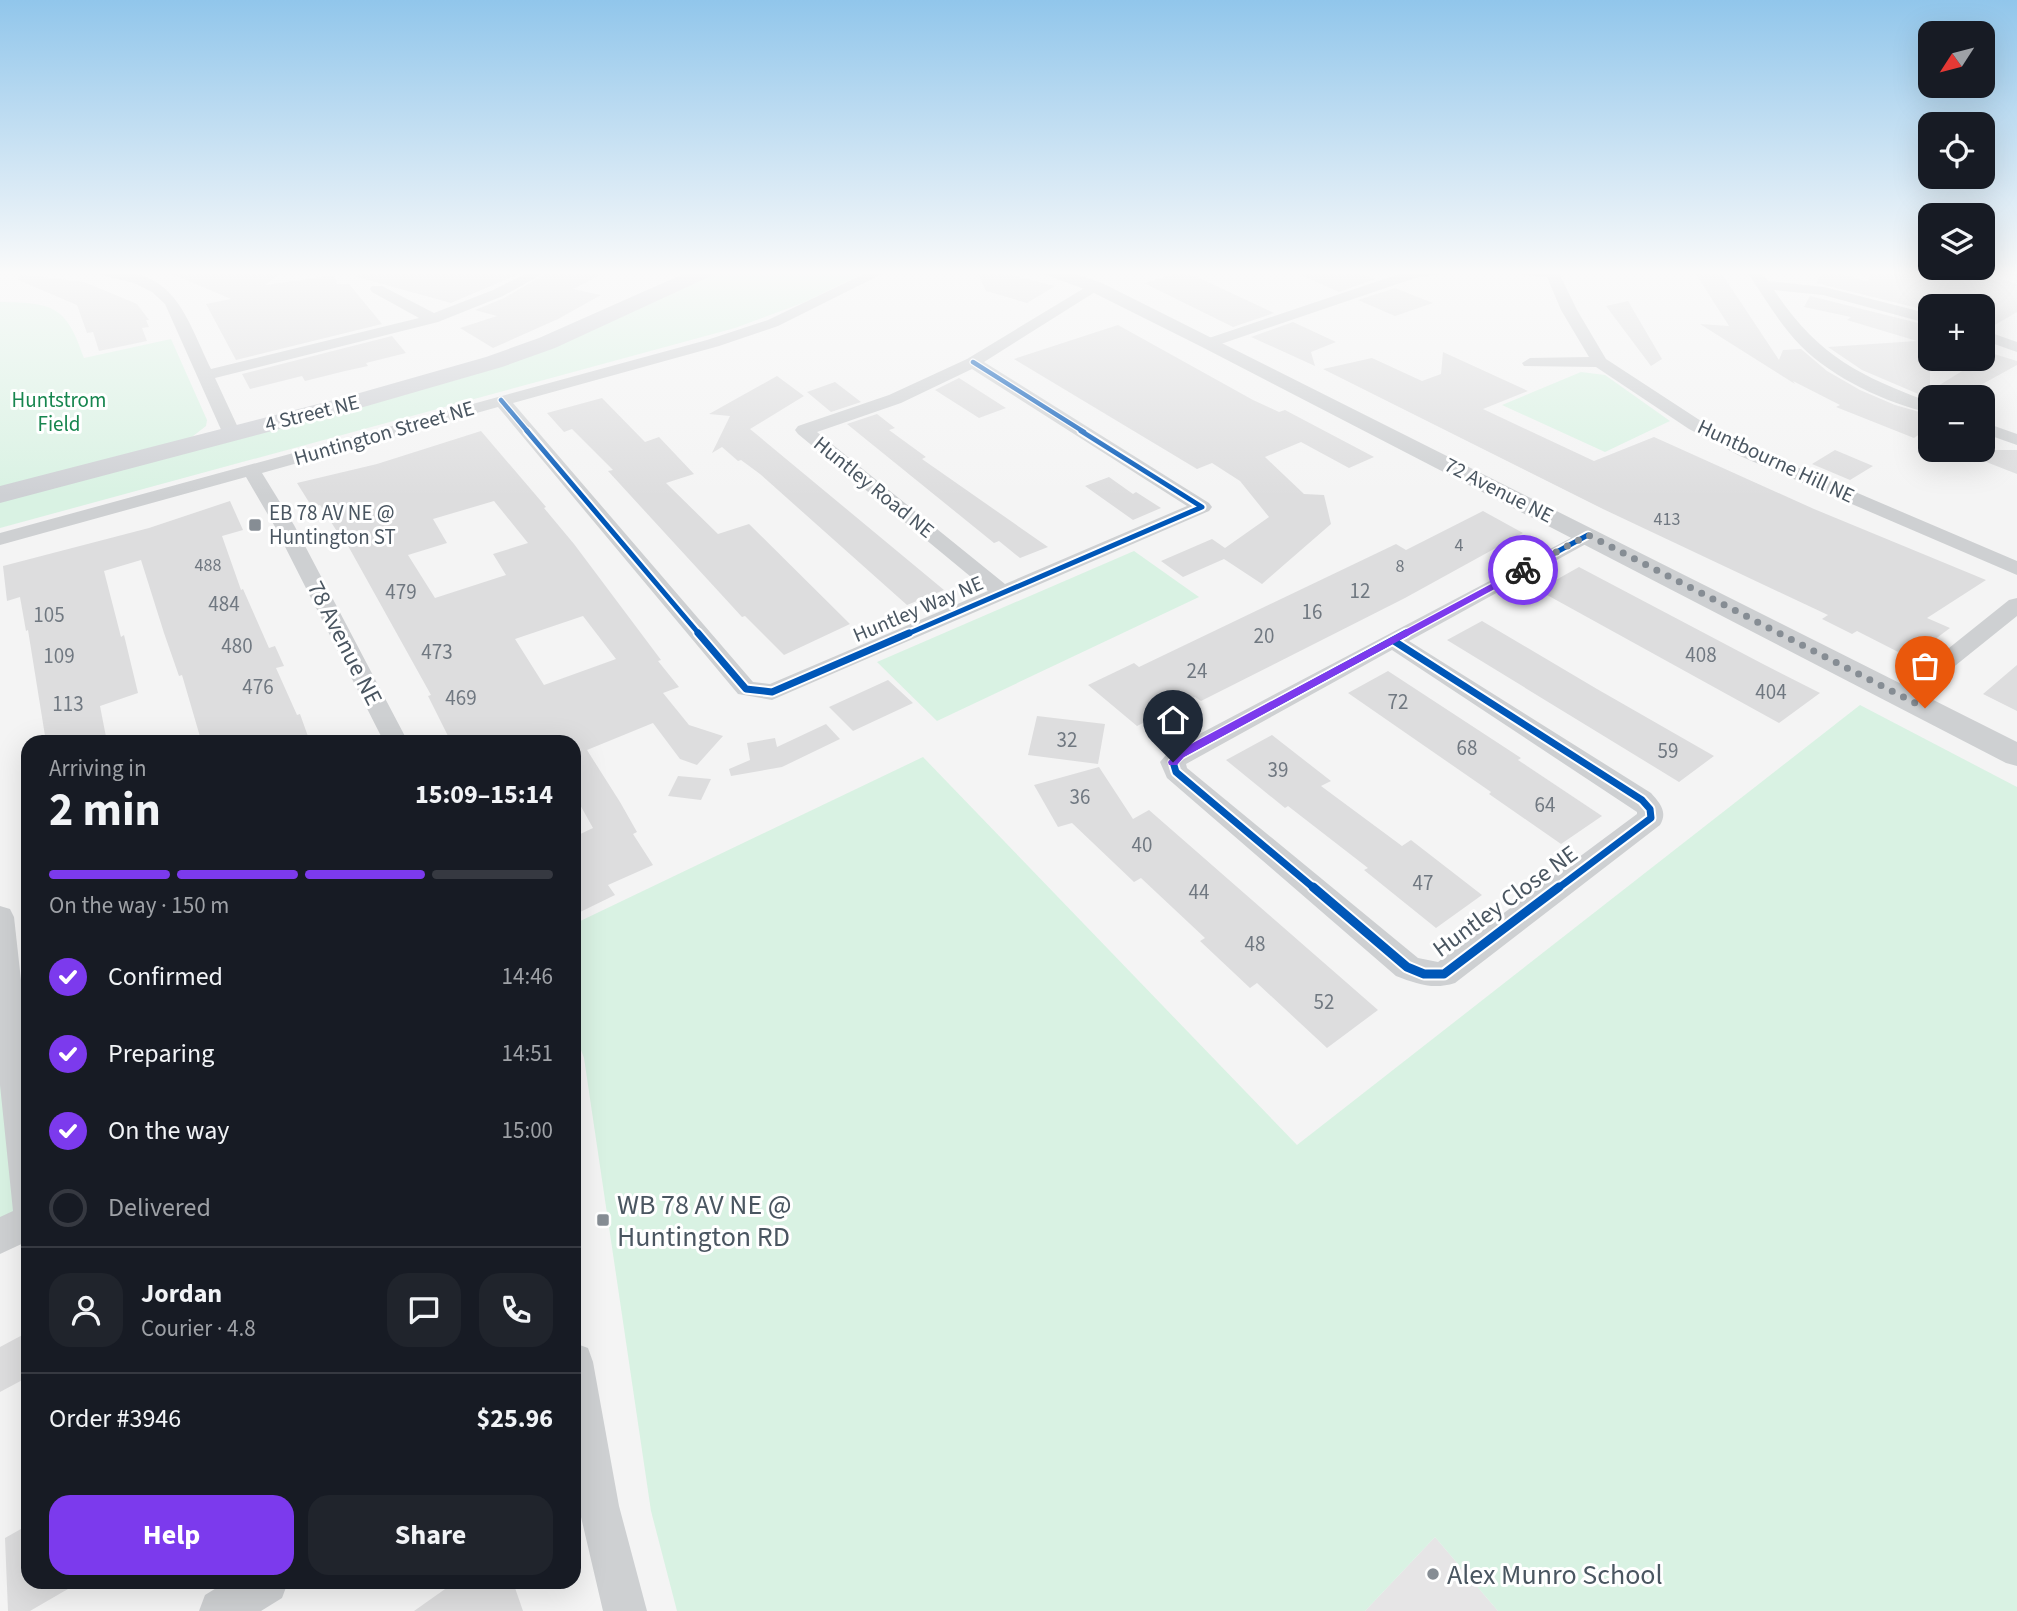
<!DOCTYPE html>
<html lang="en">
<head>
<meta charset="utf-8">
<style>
	:root { --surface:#171b24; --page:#20242c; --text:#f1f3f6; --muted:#9ea1a6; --line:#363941; --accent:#7c3aed }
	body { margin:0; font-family:"Source Sans 3",sans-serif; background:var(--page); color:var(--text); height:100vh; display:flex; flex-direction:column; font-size:26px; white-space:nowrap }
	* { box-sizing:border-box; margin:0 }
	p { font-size:23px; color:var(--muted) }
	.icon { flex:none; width:38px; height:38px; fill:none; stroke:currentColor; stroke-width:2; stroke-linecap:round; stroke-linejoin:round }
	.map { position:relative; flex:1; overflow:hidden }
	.details { position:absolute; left:21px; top:735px; width:560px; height:854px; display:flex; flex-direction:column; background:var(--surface); border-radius:21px; box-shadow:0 7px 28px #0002 }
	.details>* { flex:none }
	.needle { width:46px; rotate:234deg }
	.fabs { position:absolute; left:1918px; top:21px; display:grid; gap:14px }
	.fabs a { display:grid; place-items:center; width:77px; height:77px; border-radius:14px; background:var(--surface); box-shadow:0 7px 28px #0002; font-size:35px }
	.pin { position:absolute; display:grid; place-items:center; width:60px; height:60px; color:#fff; margin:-72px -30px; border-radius:50% 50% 50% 0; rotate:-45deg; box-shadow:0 0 7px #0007 }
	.pin .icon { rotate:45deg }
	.courier { position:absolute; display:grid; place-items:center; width:70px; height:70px; margin:-35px; border:5px solid #7c3aed; border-radius:50%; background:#fff; color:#222; box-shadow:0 2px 9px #0007 }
	.summary em { font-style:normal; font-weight:700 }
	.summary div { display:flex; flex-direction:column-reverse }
	.summary { display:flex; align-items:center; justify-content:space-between; height:119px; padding:0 28px }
	h1 { font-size:46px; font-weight:700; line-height:52px }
	.bar { display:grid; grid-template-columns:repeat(4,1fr); gap:10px 7px; align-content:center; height:84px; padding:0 28px }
	.bar i { height:9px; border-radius:5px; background:var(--line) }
	.bar .on { background:var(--accent) }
	.bar p { grid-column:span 4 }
	.line { display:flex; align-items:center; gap:18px; padding:0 28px; border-top:2px solid var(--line) }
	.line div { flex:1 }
	.round { display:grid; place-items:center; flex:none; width:74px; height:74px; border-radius:21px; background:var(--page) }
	ol { padding:0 28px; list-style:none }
	li { display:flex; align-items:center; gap:21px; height:77px }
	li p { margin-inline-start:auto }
	li .icon { padding:7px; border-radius:50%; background:var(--accent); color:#fff; stroke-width:4 }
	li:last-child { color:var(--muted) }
	li i { width:38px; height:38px; border:4px solid var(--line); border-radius:50% }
	.action { display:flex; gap:14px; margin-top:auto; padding:14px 28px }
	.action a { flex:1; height:80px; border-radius:21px; background:var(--accent); color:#fff; font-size:28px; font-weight:700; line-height:80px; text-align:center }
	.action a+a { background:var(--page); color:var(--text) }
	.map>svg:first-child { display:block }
	.education { fill:#e6e5e6 }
	.green { fill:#d9f2e3 }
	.building { fill:#ddddde; fill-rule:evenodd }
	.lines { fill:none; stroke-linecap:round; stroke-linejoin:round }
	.minor { fill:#ced0d2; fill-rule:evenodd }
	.tertiary { fill:#ced0d2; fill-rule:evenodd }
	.secondary { fill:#ced0d4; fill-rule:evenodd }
	.cycleway-far3-casing { stroke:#fff; stroke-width:7 }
	.cycleway-far2-casing { stroke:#fff; stroke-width:9 }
	.cycleway-far1-casing { stroke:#fff; stroke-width:11 }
	.cycleway-casing { stroke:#fff; stroke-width:13 }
	.cycleway-far3 { stroke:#0057b8; stroke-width:4.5 }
	.cycleway-far2 { stroke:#0057b8; stroke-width:5 }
	.cycleway-far1 { stroke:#0057b8; stroke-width:7 }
	.cycleway { stroke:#0057b8; stroke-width:9 }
	.route { fill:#7c3aed }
	.done { stroke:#868d94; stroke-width:7; stroke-dasharray:0 12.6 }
	.poi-dot { fill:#868d94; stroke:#fff; stroke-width:2.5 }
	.labels { text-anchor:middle; stroke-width:6; stroke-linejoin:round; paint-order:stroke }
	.far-number-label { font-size:18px; fill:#707881 }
	.far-park-label { font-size:21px; fill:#17864f; stroke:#fff }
	.far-street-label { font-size:21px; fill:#4a5661; stroke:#fff }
	.far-poi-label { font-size:21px; fill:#4a5661; stroke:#fff; text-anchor:start }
	.number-label { font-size:21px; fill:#707881 }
	.street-label { font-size:24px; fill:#4a5661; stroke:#fff }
	.near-poi-label { font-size:28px; fill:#4a5661; stroke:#fff; text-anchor:start }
</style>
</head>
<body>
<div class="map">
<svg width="2017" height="1611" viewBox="0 0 2017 1611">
	<rect width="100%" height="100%" fill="#f4f4f4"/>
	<!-- education -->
	<path class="education" d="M1435,1537L1498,1611H1365Z"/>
	<!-- green -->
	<path class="green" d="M716,271H867L805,302L735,328L0,528V501L463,378L524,358Z
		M0,302C53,303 66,305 84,358L171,339L207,420L206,426L188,440L0,488Z
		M1581,372L1605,375L1670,421L1605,452L1502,405Z
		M1134,551L1199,597L937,721L877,662Z
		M1860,705L2017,787V1611H1498L1435,1537L1365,1611H677L651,1511L584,1058L574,1031V924L923,757L1297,1145Z
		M0,917L28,1206L0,1235Z"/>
	<!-- building -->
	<path class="building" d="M165,271H282L266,285L335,275L337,284H349L382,324L236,360L206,304L231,299Z
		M358,271H526L451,303L357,277Z
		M550,271H608L573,289L601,295L558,319L493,348L460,328L497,316L475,310L504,298Z
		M977,271H995L1055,286L1027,303L986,291Z
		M1184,271L1274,313L1233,327L1144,283Z
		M1292,271H1354L1375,279L1339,292Z
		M1694,271H1720L1779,360L1783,350L1801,349L1827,371L1860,390L1895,405L1930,415V427L1914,438L1836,407L1840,405L1793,381L1795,384L1700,324L1729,326Z
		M1822,271H1834L1868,282L1870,271H1974L2017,284V312L1988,329L1983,328V306H1930V311L1816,283Z
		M19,274L84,282L137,304L149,320H146L149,327L142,328L147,341L99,351L93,332L87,333L77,305L18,280Z
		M1395,288L1433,303L1395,316L1358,300Z
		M1810,296L1930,326V391L1991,353L2017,361V365L1959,397L1930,399L1862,370L1828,347L1917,341L1847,320L1851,317L1804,307Z
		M1628,301L1662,359L1651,366L1606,306Z
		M1293,322L1336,342L1311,352L1315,366L1251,337Z
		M1118,325L1253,400L1279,412L1285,410L1374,457L1349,468L1301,442L1265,457L1304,494L1324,495L1331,524L1262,584L1224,559L1183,577L1161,561L1212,539L1225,548L1269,517L1240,481L1212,463L1197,469L1014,359Z
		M392,336L406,353L366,363L368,366L345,371L305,381L302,376L250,389L242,374Z
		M1443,352L1528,391L1483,409L1594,461L1654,437L1814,509L1986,580L1927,618L1950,628L1910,658L1857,631L1852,634L1822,619L1828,615L1603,509L1323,369L1372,358L1422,381L1441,374Z
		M777,376L804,396L750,429L944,590L907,605L760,474L741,460L738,461L722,447L712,453L730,416L709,414Z
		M959,378L1006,408L979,418L935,390Z
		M835,382L861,402L831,412L807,392Z
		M602,398L645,442L659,437L694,474L666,483L718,534L749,524L850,624L784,655L745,616L742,617L608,471L613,470L572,429L564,432L547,413Z
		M877,414L895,428L889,430L926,457L922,459L1048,547L1020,558L999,541L994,543L847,424Z
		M481,431L546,507L544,508L574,544L661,660L658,661L679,687L663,693L689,725L723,736L697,765L680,759L653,723L587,750L620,802L637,832L633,834L653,865L608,885L615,895L574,915V837L593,828L574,794V742H451L428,696L431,695L342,535L340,536L320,505L312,507L297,483L377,464ZM494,501L528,543L493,554L506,575L435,598L408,555L447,543L433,519ZM583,616L616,659L544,685L515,639Z
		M1835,450L1873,466L1850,480L1812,464Z
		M1958,450H2017V474L1958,451Z
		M1109,477L1133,494L1136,492L1161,508L1133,520L1085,486Z
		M230,501L243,530L222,536L241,590L243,589L269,648L275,646L284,666L276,668L297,715L300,714L310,742H218L217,735L201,740L182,675L179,676L164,633L141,560L104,571L121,637L124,635L138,693L100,706L107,742H46L28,630L26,631L20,597L7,601L3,566L149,528Z
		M1483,511L1523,533L1405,598L1201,701L1195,697L1137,726L1088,685L1134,663L1139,667L1396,544L1406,550Z
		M1579,567L1761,663L1820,693L1779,723L1538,590Z
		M1482,621L1597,689L1714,756L1679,782L1447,640Z
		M2017,665V711L1983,694Z
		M1388,671L1521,758L1518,760L1602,816L1561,844L1489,794L1491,792L1348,693Z
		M888,680L913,703L853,731L829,707Z
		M1037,716L1105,724L1098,764L1028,755Z
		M826,724L840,739L782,767L731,776L729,769L750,760L747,743L775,738L777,747Z
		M1272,735L1331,781L1321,786L1402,846L1411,840L1482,895L1436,928L1364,870L1368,868L1288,806L1285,808L1226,760Z
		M1099,767L1133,819L1149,810L1378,1010L1327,1048L1257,983L1250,988L1200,941L1205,938L1141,878L1134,882L1072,823L1058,827L1034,785Z
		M678,776L711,779L701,800L668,796Z
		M28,1332V1377L0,1392V1347Z
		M28,1525V1582H80L30,1611H8L5,1538Z
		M455,1582H513L523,1611H414Z"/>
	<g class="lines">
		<!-- minor -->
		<path class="minor" d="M94,271C174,266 182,308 211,369L419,318L372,292L370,289L372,286H382L434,313L493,290L531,271H548L503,296L438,322L215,378L241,434L232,439L223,434L165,304L152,292L134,283L96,274Z
			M870,271H888L778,326L719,346L513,403L753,682L770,684L988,591L798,434L795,430L798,426L889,395L967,359L1091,284H1101L1103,287L984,362L1209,503L1212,507L1209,511L772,700L738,694L498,407L262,473L294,525L408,742H384L274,525L246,477L0,545V533L707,340L768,320ZM972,369L1187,506L1005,584L817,432L901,403Z
			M1408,271H1443L1441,274L1415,278L1215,346L1209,348L1201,343L1203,340Z
			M1516,271H1558L1577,310L1606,359L1701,421L1752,448L2017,561V575L1740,456L1689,429L1596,367L1524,366L1522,363L1530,358L1589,357L1561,310L1547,277L1523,275Z
			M1746,271H1760L1768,281L1824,287L1930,314V324L1823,295L1774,290C1817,355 1859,376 1930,402V413C1886,403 1833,378 1801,346C1779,324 1764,296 1746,271Z
			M2006,271H2017V276L2008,274Z
			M1983,330L2017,342V352L1983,340Z
			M1983,422L2017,434V445L1983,433Z
			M1588,529L1595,531L1598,535L1595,539L1409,641L1651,793C1660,803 1668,812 1660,825L1455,983C1433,990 1417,984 1396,976L1167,778L1160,762L1171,749ZM1392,650L1637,812V814L1438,962L1418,958L1187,768L1186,764Z
			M2017,598V616L1910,702L1902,705L1894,702L1890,697L1894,692L2009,600Z
			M0,906L10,909L14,917L28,1043V1241L0,1254V1217L13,1211L0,1085Z
			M574,1343L588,1348L593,1362L619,1506L647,1611H603L574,1487Z
			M226,1582H288L282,1598L261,1611H199L205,1595Z"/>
		<!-- tertiary -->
		<path class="tertiary" d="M1043,271H1068L1102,283L2017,742V766L2006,763L1202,347L1090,291L1046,275Z"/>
		<!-- secondary -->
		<path class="secondary" d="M690,271H716L713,275L555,348L502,367L367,406L0,503V486L349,396L486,357L539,338Z"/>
		<defs>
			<path id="cycleway-far3" d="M973,362L1084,432
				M501,400L528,432"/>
			<path id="cycleway-far2" d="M527,431L700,635
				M905,635L1202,507L1081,431
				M1403,635L1588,535"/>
			<path id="cycleway-far1" d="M698,633L746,689L772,692L909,633
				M1394,641L1642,800L1650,809L1651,818L1557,889
				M1315,889L1176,772L1173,762L1180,755L1406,633"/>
			<path id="cycleway" d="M1313,887L1407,967L1424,974H1444L1559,887"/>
		</defs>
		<!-- cycleway-far3 casing -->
		<use href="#cycleway-far3" class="cycleway-far3-casing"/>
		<!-- cycleway-far2 casing -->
		<use href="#cycleway-far2" class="cycleway-far2-casing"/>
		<!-- cycleway-far1 casing -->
		<use href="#cycleway-far1" class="cycleway-far1-casing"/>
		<!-- cycleway casing -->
		<use href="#cycleway" class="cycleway-casing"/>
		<!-- cycleway-far3 -->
		<use href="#cycleway-far3" class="cycleway-far3"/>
		<!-- cycleway-far2 -->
		<use href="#cycleway-far2" class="cycleway-far2"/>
		<!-- cycleway-far1 -->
		<use href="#cycleway-far1" class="cycleway-far1"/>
		<!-- cycleway -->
		<use href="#cycleway" class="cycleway"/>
	</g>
	<!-- sky -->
	<linearGradient id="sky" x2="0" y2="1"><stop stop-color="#91c6eb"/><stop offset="0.55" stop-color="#fafafa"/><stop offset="1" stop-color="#fafafa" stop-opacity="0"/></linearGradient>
	<rect width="2017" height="496" fill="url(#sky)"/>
	<!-- route -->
	<path class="route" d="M1523,567L1526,568V572L1184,757L1177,765H1169L1168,762L1176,752Z"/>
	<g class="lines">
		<!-- done -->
		<path class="done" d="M1523,570L1588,535L1925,708"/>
	</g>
	<!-- markers -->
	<g class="poi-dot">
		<rect x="248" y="518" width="14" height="14" rx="3.5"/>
		<rect x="596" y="1213" width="14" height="14" rx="3.5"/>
		<circle cx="1433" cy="1574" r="7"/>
	</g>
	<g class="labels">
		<!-- far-number labels -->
		<g class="far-number-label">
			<text x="1667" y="525">413</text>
			<text x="1459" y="551">4</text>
			<text x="208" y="571">488</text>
			<text x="1400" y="572">8</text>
		</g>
		<!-- far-park labels -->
		<g class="far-park-label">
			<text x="59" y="407">Huntstrom<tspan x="59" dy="24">Field</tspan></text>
		</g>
		<!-- far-street labels -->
		<g class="far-street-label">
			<text transform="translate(312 413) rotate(-14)" y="7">4 Street NE</text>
			<text transform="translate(384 433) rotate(-16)" y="7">Huntington Street NE</text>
			<text transform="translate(1776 461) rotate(25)" y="7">Huntbourne Hill NE</text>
			<text transform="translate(874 487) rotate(39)" y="7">Huntley Road NE</text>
			<text transform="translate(1499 490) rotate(27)" y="7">72 Avenue NE</text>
			<text transform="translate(918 609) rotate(-23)" y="7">Huntley Way NE</text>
		</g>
		<!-- far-poi labels -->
		<g class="far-poi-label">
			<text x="269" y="520">EB 78 AV NE @<tspan x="269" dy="24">Huntington ST</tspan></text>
		</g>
		<!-- number labels -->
		<g class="number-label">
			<text x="1360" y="598">12</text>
			<text x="401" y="599">479</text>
			<text x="224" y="611">484</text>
			<text x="1312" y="619">16</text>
			<text x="49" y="622">105</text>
			<text x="1264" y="643">20</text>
			<text x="237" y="653">480</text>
			<text x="437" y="659">473</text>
			<text x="1701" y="662">408</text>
			<text x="59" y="663">109</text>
			<text x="1197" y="678">24</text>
			<text x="258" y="694">476</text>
			<text x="1771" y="699">404</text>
			<text x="461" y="705">469</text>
			<text x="1398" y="709">72</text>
			<text x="68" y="711">113</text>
			<text x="1067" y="747">32</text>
			<text x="1467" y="755">68</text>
			<text x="1668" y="758">59</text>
			<text x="1278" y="777">39</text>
			<text x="1080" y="804">36</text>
			<text x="1545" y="812">64</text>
			<text x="1142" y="852">40</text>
			<text x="1423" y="890">47</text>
			<text x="1199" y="899">44</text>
			<text x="1255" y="951">48</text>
			<text x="1324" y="1009">52</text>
		</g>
		<!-- street labels -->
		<g class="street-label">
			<text transform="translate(345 643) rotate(63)" y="8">78 Avenue NE</text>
			<text transform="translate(1505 901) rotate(-36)" y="8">Huntley Close NE</text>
		</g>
		<!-- near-poi labels -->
		<g class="near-poi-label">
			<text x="617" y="1214">WB 78 AV NE @<tspan x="617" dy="32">Huntington RD</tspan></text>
			<text x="1447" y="1584">Alex Munro School</text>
		</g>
	</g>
</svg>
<div class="fabs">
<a><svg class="needle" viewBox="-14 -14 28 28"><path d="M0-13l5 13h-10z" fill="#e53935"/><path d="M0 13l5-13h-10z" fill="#9ea1a6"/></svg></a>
<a><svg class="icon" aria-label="locate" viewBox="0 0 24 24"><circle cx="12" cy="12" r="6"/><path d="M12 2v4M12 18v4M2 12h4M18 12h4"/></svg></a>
<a><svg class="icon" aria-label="layers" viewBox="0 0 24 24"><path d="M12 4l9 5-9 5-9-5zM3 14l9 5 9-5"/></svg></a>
<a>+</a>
<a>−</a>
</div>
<div class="pin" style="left:1925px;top:708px;background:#ea580c"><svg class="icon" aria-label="bag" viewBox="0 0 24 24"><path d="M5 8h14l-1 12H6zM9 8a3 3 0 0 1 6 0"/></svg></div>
<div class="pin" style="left:1173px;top:762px;background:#1f2937"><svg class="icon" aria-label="home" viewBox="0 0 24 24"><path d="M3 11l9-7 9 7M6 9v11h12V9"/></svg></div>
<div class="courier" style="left:1523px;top:570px"><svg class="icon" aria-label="bike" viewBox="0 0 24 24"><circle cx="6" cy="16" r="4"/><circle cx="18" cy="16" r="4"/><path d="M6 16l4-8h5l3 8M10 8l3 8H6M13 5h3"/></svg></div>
<section class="details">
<div class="summary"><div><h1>2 min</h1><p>Arriving in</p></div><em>15:09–15:14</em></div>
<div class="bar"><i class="on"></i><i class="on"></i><i class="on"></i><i></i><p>On the way · 150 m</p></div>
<ol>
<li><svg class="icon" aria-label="check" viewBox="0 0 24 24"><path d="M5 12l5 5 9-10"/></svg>Confirmed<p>14:46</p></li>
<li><svg class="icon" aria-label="check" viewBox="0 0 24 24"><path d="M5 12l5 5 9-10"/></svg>Preparing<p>14:51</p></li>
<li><svg class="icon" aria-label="check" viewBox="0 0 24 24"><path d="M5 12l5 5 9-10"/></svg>On the way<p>15:00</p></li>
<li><i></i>Delivered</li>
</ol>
<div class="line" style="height:126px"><a class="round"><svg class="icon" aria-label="person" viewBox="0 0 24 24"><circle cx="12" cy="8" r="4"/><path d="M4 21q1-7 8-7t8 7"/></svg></a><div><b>Jordan</b><p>Courier · 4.8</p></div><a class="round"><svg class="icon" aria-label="chat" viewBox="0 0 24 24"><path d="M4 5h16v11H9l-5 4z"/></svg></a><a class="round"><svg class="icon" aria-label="phone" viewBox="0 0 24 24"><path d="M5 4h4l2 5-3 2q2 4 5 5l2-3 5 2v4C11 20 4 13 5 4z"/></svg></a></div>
<div class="line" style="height:91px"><div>Order #3946</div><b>$25.96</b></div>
<div class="action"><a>Help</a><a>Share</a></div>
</section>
</div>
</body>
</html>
